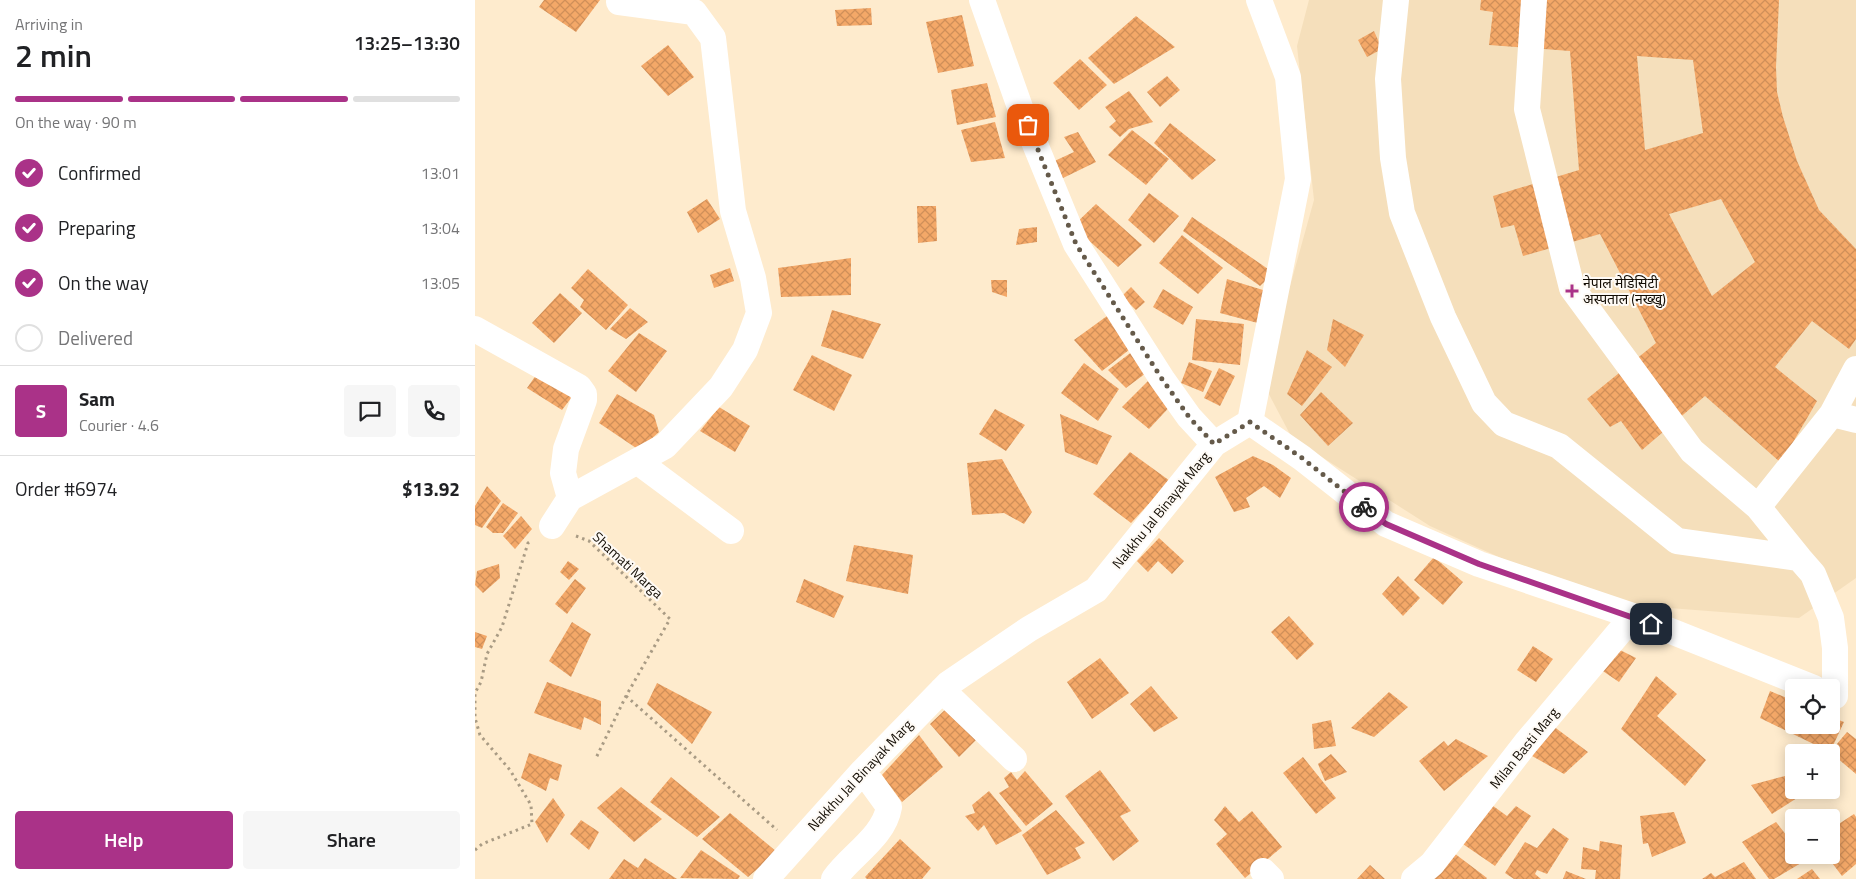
<!DOCTYPE html>
<html lang="en">
<head>
<meta charset="utf-8">
<style>
	:root { --surface:#fff; --page:#f6f6f6; --text:#202124; --muted:#757577; --line:#e0e0e0; --accent:#aa3288 }
	body { margin:0; font-family:"Titillium Web","Noto Sans Devanagari",sans-serif; background:var(--page); color:var(--text); height:100vh; display:flex; flex-direction:column; font-size:19px; white-space:nowrap }
	* { box-sizing:border-box; margin:0 }
	p { font-size:16px; color:var(--muted) }
	.icon { flex:none; width:28px; height:28px; fill:none; stroke:currentColor; stroke-width:2; stroke-linecap:round; stroke-linejoin:round }
	.map { position:relative; flex:1; overflow:hidden }
	.details { display:flex; flex-direction:column; background:var(--surface); width:475px }
	.details>* { flex:none }
	.buttons { position:absolute; left:1310px; top:679px; display:grid; gap:10px }
	.buttons a { display:grid; place-items:center; width:55px; height:55px; border-radius:5px; background:var(--surface); box-shadow:0 2px 12px #0003; font-size:25px }
	.pin { position:absolute; display:grid; place-items:center; width:42px; height:42px; color:#fff; margin:-21px; border-radius:10px; box-shadow:0 2px 8px #0006 }
	.courier { position:absolute; display:grid; place-items:center; width:50px; height:50px; margin:-25px; border:4px solid #aa3288; border-radius:50%; background:#fff; color:#222; box-shadow:0 1px 6px #0007 }
	.head em { font-style:normal; font-weight:600 }
	.head div { display:flex; flex-direction:column-reverse }
	.head { display:flex; align-items:center; justify-content:space-between; height:85px; padding:0 15px }
	h1 { font-size:32px; font-weight:600; line-height:38px }
	.bar { display:grid; grid-template-columns:repeat(4,1fr); gap:8px 5px; align-content:center; height:60px; padding:0 15px }
	.bar i { height:6px; border-radius:4px; background:var(--line) }
	.bar .active { background:var(--accent) }
	.bar p { grid-column:span 4 }
	.line { display:flex; align-items:center; gap:12px; padding:0 15px; border-top:1px solid var(--line) }
	.line div { flex:1 }
	.round { display:grid; place-items:center; flex:none; width:52px; height:52px; border-radius:5px; background:var(--page) }
	ol { padding:0 15px; list-style:none }
	li { display:flex; align-items:center; gap:15px; height:55px }
	li p { margin-inline-start:auto }
	li .icon { padding:5px; border-radius:50%; background:var(--accent); color:#fff; stroke-width:4 }
	li:last-child { color:var(--muted) }
	li i { width:28px; height:28px; border:2px solid var(--line); border-radius:50% }
	.action { display:flex; gap:10px; margin-top:auto; padding:10px 15px }
	.action a { flex:1; height:58px; border-radius:5px; background:var(--accent); color:#fff; font-size:20px; font-weight:600; line-height:58px; text-align:center }
	.action a+a { background:var(--page); color:var(--text) }
	main { display:flex; flex:1; min-height:0 }
	.map>svg:first-child { display:block }
	.built { fill:#f5dfbb }
	.building { fill:url(#building-cross-hatch); fill-rule:evenodd }
	.lines { fill:none; stroke-linecap:round; stroke-linejoin:round }
	.path { stroke:#a99b84; stroke-width:3; stroke-dasharray:2.5 4; stroke-linecap:butt }
	.minor { stroke:#fff; stroke-width:26 }
	.done { stroke:#655a4a; stroke-width:5; stroke-dasharray:0 9 }
	.route { stroke:#aa3288; stroke-width:6 }
	.poi-dot { fill:#aa3288; stroke:#fefaf5; stroke-width:2 }
	.labels { text-anchor:middle; stroke-width:4; stroke-linejoin:round; paint-order:stroke }
	.poi-label { font-size:14px; fill:#120c03; stroke:#fefaf5; text-anchor:start }
	.street-label { font-size:14px; fill:#120c03; stroke:#fefaf5 }
</style>
</head>
<body>
<main>
<section class="details">
<div class="head"><div><h1>2 min</h1><p>Arriving in</p></div><em>13:25–13:30</em></div>
<div class="bar"><i class="active"></i><i class="active"></i><i class="active"></i><i></i><p>On the way · 90 m</p></div>
<ol>
<li><svg class="icon" aria-label="check" viewBox="0 0 24 24"><path d="M5 12l5 5 9-10"/></svg>Confirmed<p>13:01</p></li>
<li><svg class="icon" aria-label="check" viewBox="0 0 24 24"><path d="M5 12l5 5 9-10"/></svg>Preparing<p>13:04</p></li>
<li><svg class="icon" aria-label="check" viewBox="0 0 24 24"><path d="M5 12l5 5 9-10"/></svg>On the way<p>13:05</p></li>
<li><i></i>Delivered</li>
</ol>
<div class="line" style="height:90px"><b class="round" style="background:var(--accent);color:#fff">S</b><div><b>Sam</b><p>Courier · 4.6</p></div><a class="round"><svg class="icon" aria-label="chat" viewBox="0 0 24 24"><path d="M4 5h16v11H9l-5 4z"/></svg></a><a class="round"><svg class="icon" aria-label="phone" viewBox="0 0 24 24"><path d="M5 4h4l2 5-3 2q2 4 5 5l2-3 5 2v4C11 20 4 13 5 4z"/></svg></a></div>
<div class="line" style="height:65px"><div>Order #6974</div><b>$13.92</b></div>
<div class="action"><a>Help</a><a>Share</a></div>
</section>
<div class="map">
<svg width="1381" height="879" viewBox="0 0 1381 879">
	<defs>
		<pattern id="building-cross-hatch" width="8" height="8" patternUnits="userSpaceOnUse" patternTransform="scale(1.25)"><rect width="8" height="8" fill="#f4a868"/><path d="M0 0l8 8M0 8l8-8" fill="none" stroke="#d08f59"/></pattern>
	</defs>
	<rect width="100%" height="100%" fill="#feebcd"/>
	<!-- built -->
	<path class="built" d="M834,0H1381V578L1324,618L1155,605L1055,571L955,526L817,438L788,383L839,200L822,46Z"/>
	<!-- building -->
	<path class="building" d="M69,0H125L101,32L64,7Z
		M1006,0H1304L1301,67L1302,92L1308,117L1322,161L1344,210L1381,249V339L1374,349L1337,321L1300,367L1342,401L1306,463L1230,396L1167,450L1146,421L1135,427L1112,399L1181,343L1125,234L1048,256L1039,225L1026,228L1018,196L1104,170L1095,51L1014,45L1018,12L1005,10ZM1162,56L1218,60L1228,133L1170,150ZM1246,199L1280,262L1237,296L1194,214Z
		M396,8L397,25L362,26L360,10Z
		M487,15L499,66L463,73L451,22Z
		M661,16L700,47L639,84L613,58Z
		M899,31L907,49L892,57L883,40Z
		M193,45L219,77L193,96L166,66Z
		M605,59L632,85L604,110L578,83Z
		M692,76L705,90L685,107L672,92Z
		M512,83L521,117L482,125L476,90Z
		M654,91L678,122L654,129L645,137L634,127L641,121L630,107Z
		M520,122L530,158L496,162L486,130Z
		M695,123L741,160L717,180L679,143Z
		M657,130L694,159L671,185L633,155Z
		M603,132L621,162L586,179L573,164L599,152L589,137Z
		M674,193L704,216L679,243L653,220Z
		M232,199L245,219L223,233L212,212Z
		M621,204L667,245L643,267L598,226Z
		M442,206H461L462,241L443,243Z
		M717,217L799,273L785,286L708,231Z
		M562,227V242L541,245L544,229Z
		M707,235L748,268L723,294L684,263Z
		M376,258V295L306,297L303,268Z
		M255,268L259,281L239,288L235,275Z
		M113,269L153,305L131,330L105,307L109,300L96,288Z
		M752,279L798,293L794,326L745,313Z
		M516,280H532V297L517,292Z
		M656,287L670,302L661,310L647,296Z
		M688,289L718,307L708,325L678,307Z
		M85,293L107,313L79,343L57,323Z
		M155,308L173,322L151,339L135,329Z
		M357,310L406,324L388,359L346,346Z
		M632,316L659,346L627,371L599,340Z
		M721,319L769,324L765,365L717,360Z
		M858,319L889,335L870,367L852,350Z
		M164,333L192,351L161,392L133,371Z
		M832,350L857,367L827,406L812,394Z
		M658,351L675,370L651,388L633,370Z
		M337,355L377,375L359,411L318,390Z
		M714,362L737,371L728,392L706,383Z
		M609,363L644,389L623,421L586,393Z
		M744,368L760,376L745,406L729,398Z
		M64,371L100,393L87,410L52,388Z
		M673,381L701,400L674,429L647,407Z
		M846,392L878,423L853,446L825,415Z
		M142,394L179,415L184,432L164,450L124,423Z
		M244,407L275,426L260,452L225,431Z
		M520,409L550,425L531,451L504,434Z
		M585,414L637,436L622,465L590,452Z
		M655,452L695,481L656,523L618,494Z
		M778,456L798,465L816,478L805,498L789,486L771,498L775,507L759,512L740,477Z
		M527,459L557,512L549,524L529,513L497,515L492,463Z
		M12,486L26,501L7,528L0,525V506Z
		M28,503L43,513L28,533H18L11,527Z
		M46,516L57,529L40,549L28,536Z
		M684,538L709,561L697,574L683,561L673,572L662,561Z
		M379,545L438,555L433,594L371,581Z
		M959,557L988,582L968,605L939,580Z
		M93,561L104,569L94,580L85,572Z
		M24,564L25,578L8,593L0,585L2,571Z
		M923,576L945,598L928,616L907,594Z
		M100,579L111,588L92,614L80,604Z
		M329,579L369,596L359,618L321,602Z
		M814,616L839,644L822,660L796,632Z
		M97,622L116,634L96,677L74,661Z
		M0,632L12,636L7,649L0,647Z
		M1058,646L1078,659L1061,682L1042,670Z
		M1137,646L1161,658L1144,682L1119,665Z
		M625,658L654,693L617,719L592,682Z
		M1181,676L1202,694L1182,716L1231,760L1210,786L1146,729Z
		M72,682L126,701V725L109,717L106,730L59,713Z
		M182,683L237,712L217,744L172,704Z
		M676,686L703,718L679,732L655,704Z
		M1295,691L1319,701V725H1356V717L1369,722L1355,752L1285,718Z
		M914,692L933,707L899,737L876,728Z
		M473,707L504,737L484,757L455,724Z
		M856,720L861,746L839,749L837,724Z
		M1074,723L1113,752L1089,774L1050,752Z
		M1372,732L1381,739V774L1355,752Z
		M444,735L468,767L427,802L407,775Z
		M981,739L1013,756L969,791L944,761L969,741L973,746Z
		M54,753L87,765L83,781L75,778L71,791L46,778Z
		M856,754L872,772L850,781L843,764Z
		M828,757L861,798L841,814L808,773Z
		M625,770L656,811L645,816L664,841L638,861L590,796Z
		M550,771L578,804L551,826L524,793L534,787L529,778L536,772L542,780Z
		M1310,776L1325,796L1297,814L1276,785Z
		M196,777L245,817L222,837L175,802Z
		M146,787L187,819L159,842L122,808Z
		M514,791L547,831L521,845L509,825L503,831L490,816L500,813L497,805Z
		M78,798L90,815L72,843L60,822Z
		M1014,803L1032,816L1041,806L1056,816L1020,866L985,842Z
		M750,806L764,822L777,811L807,847L770,878L741,844L752,834L739,820Z
		M581,810L610,843L600,848L606,858L572,875L547,835Z
		M1199,812L1211,843L1177,857L1173,843L1168,844L1165,816Z
		M255,813L302,852L273,877L227,839Z
		M1379,814L1381,817V864L1367,876L1351,855H1356V829Z
		M106,820L124,832L114,850L95,834Z
		M1301,822L1319,845V855H1327L1331,860L1299,879H1294L1267,842Z
		M1078,828L1094,839L1072,874L1062,870L1060,874L1066,879H1039L1030,873L1050,842L1062,848Z
		M425,839L456,868L447,879H392L390,877Z
		M1125,841L1147,845L1145,879H1120L1121,870L1106,869L1108,847L1124,851Z
		M226,850L265,876L263,879L205,878Z
		M975,850L1012,878L1011,879H953Z
		M170,858L202,879H134L149,859L163,868Z
		M1269,862L1281,879H1227L1236,873L1240,877Z
		M895,865L910,879H882Z
		M1337,869L1345,879H1322Z
		M1091,871L1111,879H1088Z"/>
	<g class="lines">
		<!-- path -->
		<path class="path" d="M101,536L114,541L195,619L151,696L121,758
			M151,696L302,830
			M0,850L7,844L57,824L56,805L35,770L5,735L0,718V693L6,682L12,654L27,627L53,543L56,541"/>
		<!-- minor -->
		<path class="minor" d="M507,0L546,110L601,244L687,379L714,417L739,444
			M921,0L913,79L918,158L927,213L968,317L1009,403L1029,424L1084,446L1202,541L1324,558L1338,574L1356,618L1360,648V696
			M1059,0L1052,109L1097,288L1217,451L1283,507L1324,558
			M0,329L104,387L109,394V400L91,449L88,473L95,498
			M1357,414L1381,420
			M775,422L823,179L813,77L784,0
			M162,461L256,531
			M1283,507L1357,414L1381,369
			M77,526L95,498L190,446L246,387L270,350L284,313L278,278L258,211L238,38L219,12L144,2
			M467,690L539,759
			M788,871L796,879
			M291,879L388,771L473,684L554,629L621,590L739,444L775,422L827,458L911,524L1004,564L1158,616L1339,688
			M359,879C376,855 409,837 414,807L388,771
			M939,879L957,864L1051,743L1158,616"/>
	</g>
	<g class="lines">
		<!-- done -->
		<path class="done" d="M553,125L601,244L687,379L714,417L739,444L775,422L827,458L889,507"/>
		<!-- route -->
		<path class="route" d="M889,507L911,524L1004,564L1176,624"/>
	</g>
	<!-- markers -->
	<path class="poi-dot" d="M1094.5 283.5h5v5h5v5h-5v5h-5v-5h-5v-5h5z"/>
	<g class="labels">
		<!-- poi labels -->
		<g class="poi-label">
			<text x="1108" y="288">नेपाल मेडिसिटी<tspan x="1108" dy="16">अस्पताल (नख्खु)</tspan></text>
		</g>
		<!-- street labels -->
		<g class="street-label">
			<text transform="translate(686 510) rotate(-51)" y="5">Nakkhu Jal Binayak Marg</text>
			<text transform="translate(153 565) rotate(43)" y="5">Shamati Marga</text>
			<text transform="translate(1049 748) rotate(-51)" y="5">Milan Basti Marg</text>
			<text transform="translate(385 775) rotate(-47)" y="5">Nakkhu Jal Binayak Marg</text>
		</g>
	</g>
</svg>
<div class="buttons">
<a><svg class="icon" aria-label="locate" viewBox="0 0 24 24"><circle cx="12" cy="12" r="6"/><path d="M12 2v4M12 18v4M2 12h4M18 12h4"/></svg></a>
<a>+</a>
<a>−</a>
</div>
<div class="pin" style="left:553px;top:125px;background:#ea580c"><svg class="icon" aria-label="bag" viewBox="0 0 24 24"><path d="M5 8h14l-1 12H6zM9 8a3 3 0 0 1 6 0"/></svg></div>
<div class="pin" style="left:1176px;top:624px;background:#1f2937"><svg class="icon" aria-label="home" viewBox="0 0 24 24"><path d="M3 11l9-7 9 7M6 9v11h12V9"/></svg></div>
<div class="courier" style="left:889px;top:507px"><svg class="icon" aria-label="bike" viewBox="0 0 24 24"><circle cx="6" cy="16" r="4"/><circle cx="18" cy="16" r="4"/><path d="M6 16l4-8h5l3 8M10 8l3 8H6M13 5h3"/></svg></div>
</div>
</main>
</body>
</html>
